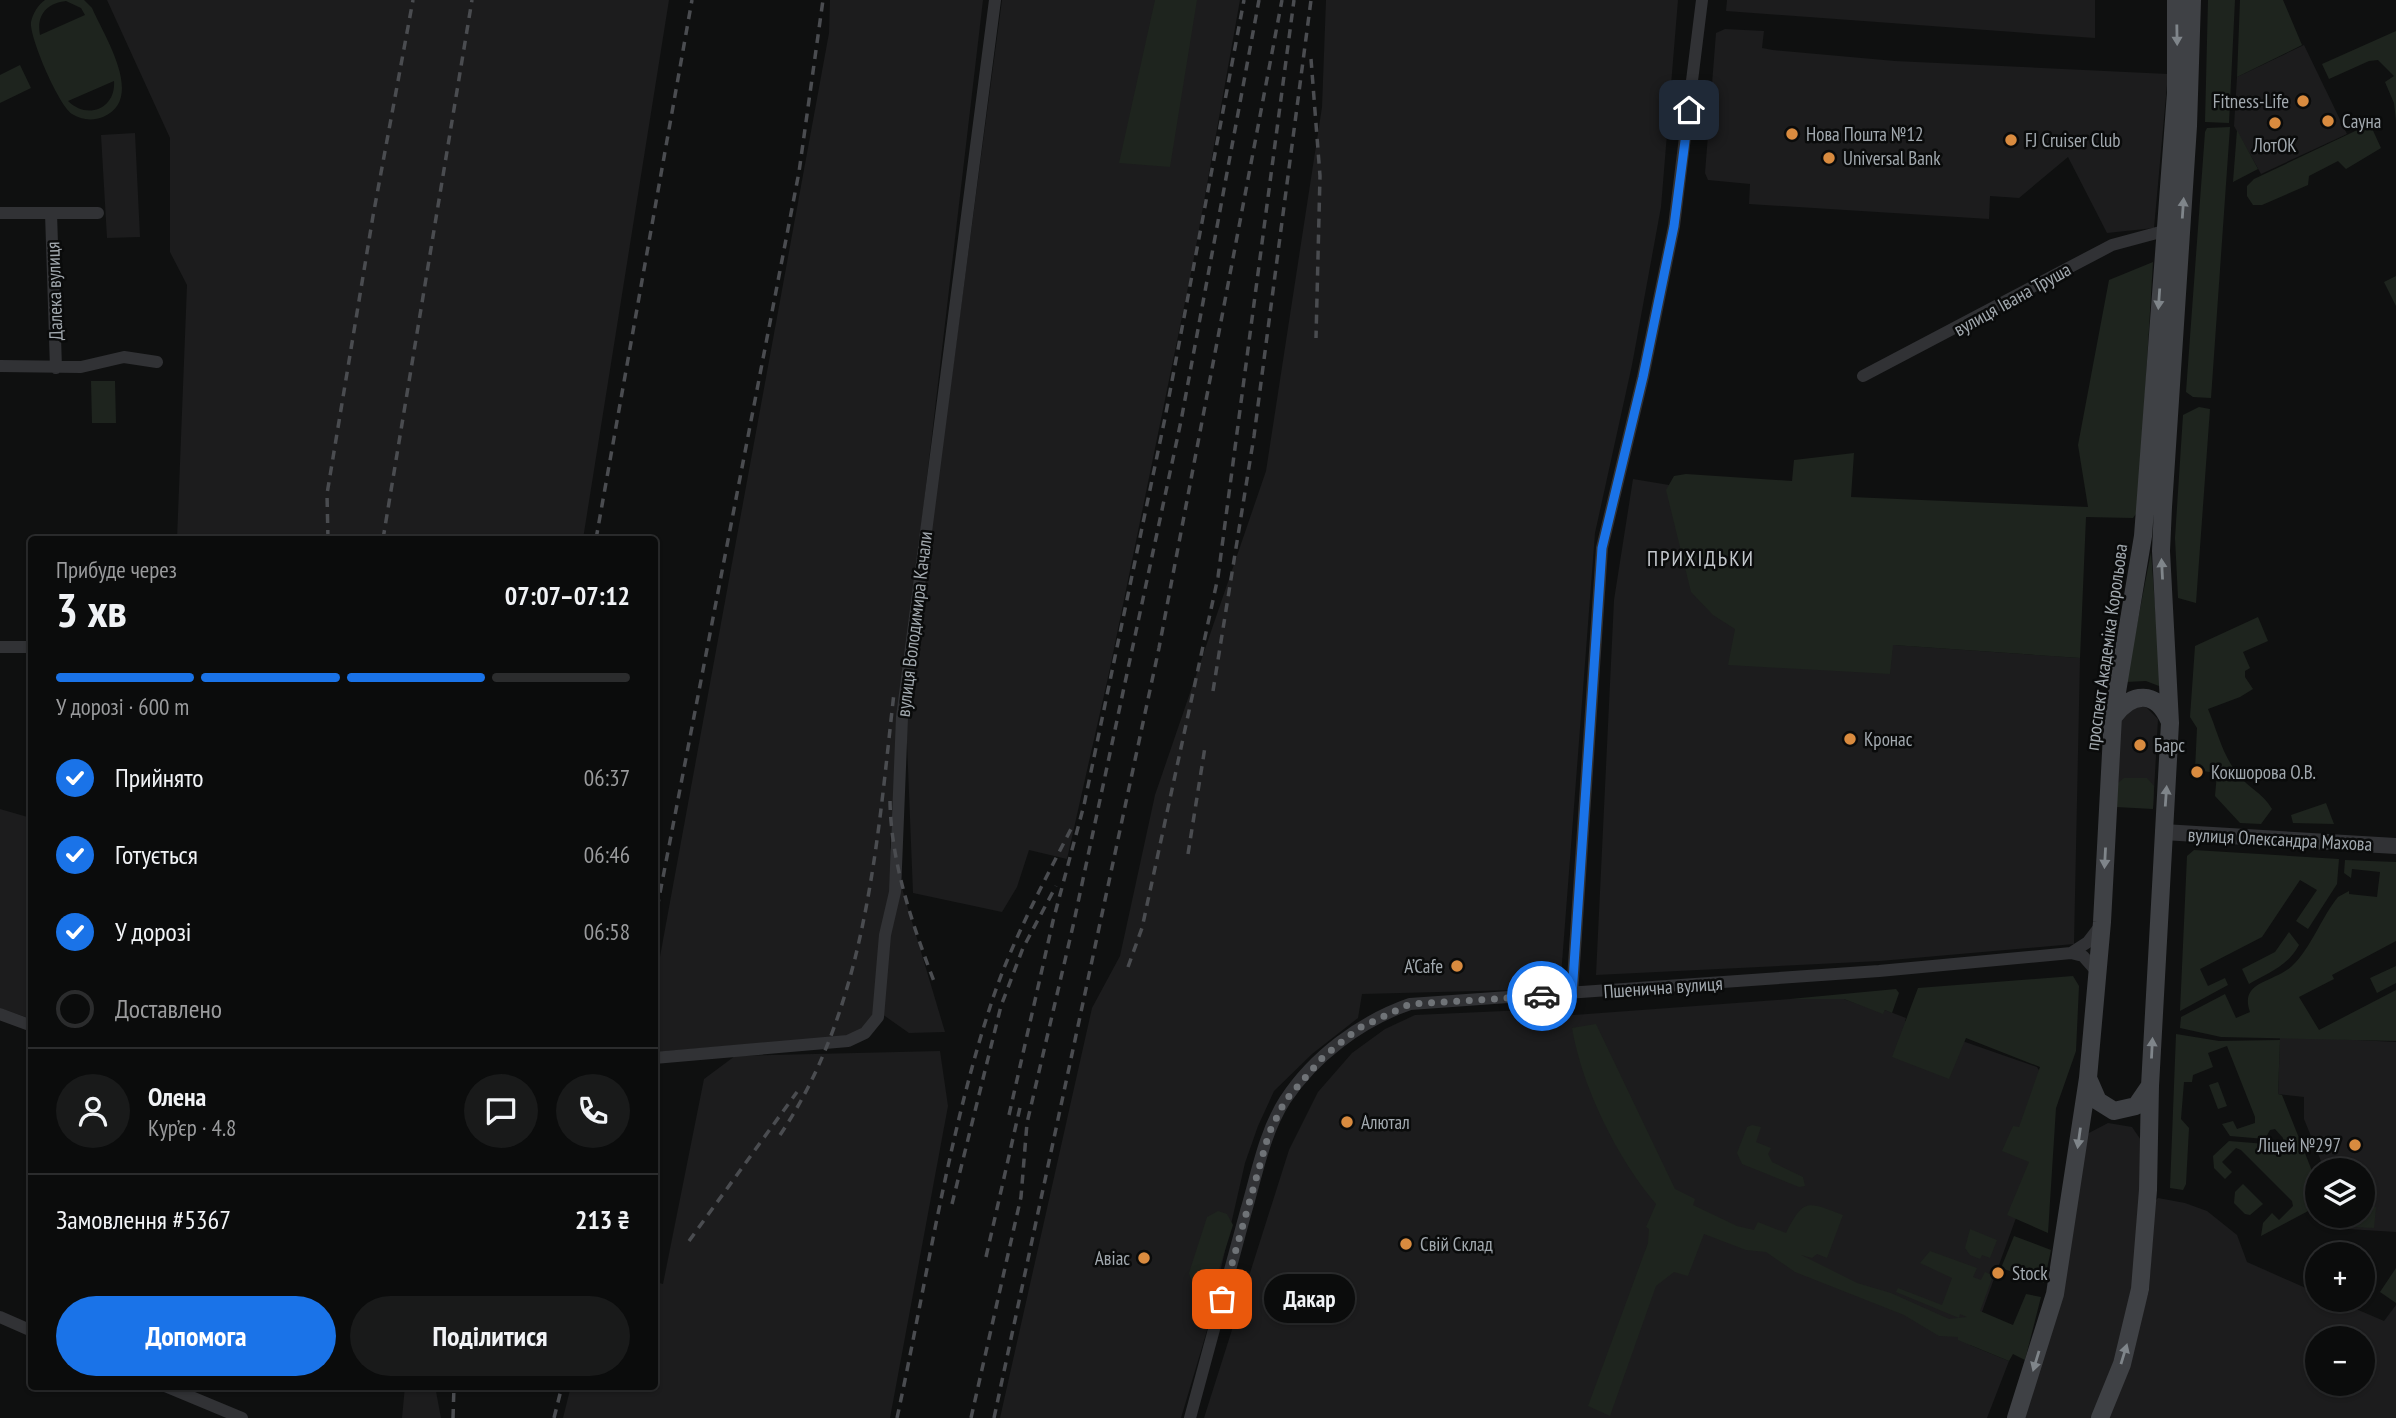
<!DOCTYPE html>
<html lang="uk">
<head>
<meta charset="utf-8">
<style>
	:root { --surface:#0b0c0c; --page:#191a1a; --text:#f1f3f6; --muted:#9a9b9d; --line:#2b2c2d; --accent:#1a73e8 }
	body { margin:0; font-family:"PT Sans Narrow",sans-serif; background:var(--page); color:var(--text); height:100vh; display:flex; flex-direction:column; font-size:26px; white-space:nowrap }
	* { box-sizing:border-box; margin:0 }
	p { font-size:23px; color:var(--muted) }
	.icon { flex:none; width:38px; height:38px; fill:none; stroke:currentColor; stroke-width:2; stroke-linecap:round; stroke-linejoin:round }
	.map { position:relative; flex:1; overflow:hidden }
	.sheet { position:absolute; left:28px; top:536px; width:630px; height:854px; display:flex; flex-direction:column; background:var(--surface); border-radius:7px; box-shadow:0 2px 5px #0004,0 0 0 2px var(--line) }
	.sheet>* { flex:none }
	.controls { position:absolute; left:2305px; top:1158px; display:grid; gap:14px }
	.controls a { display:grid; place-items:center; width:70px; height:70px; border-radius:50%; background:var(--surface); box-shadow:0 2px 5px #0004,0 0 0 2px var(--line); font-size:35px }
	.pin { position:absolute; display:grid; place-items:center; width:60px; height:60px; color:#fff; margin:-30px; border-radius:14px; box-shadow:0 4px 10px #0006 }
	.courier { position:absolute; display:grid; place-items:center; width:70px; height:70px; margin:-35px; border:5px solid #1a73e8; border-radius:50%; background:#fff; color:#222; box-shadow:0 2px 9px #0007 }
	.bubble { position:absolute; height:49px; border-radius:24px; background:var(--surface); box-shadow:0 2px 5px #0004,0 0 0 2px var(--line); font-size:23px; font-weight:700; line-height:49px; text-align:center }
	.head em { font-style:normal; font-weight:700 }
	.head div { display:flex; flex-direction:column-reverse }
	.head { display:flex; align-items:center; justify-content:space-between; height:119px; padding:0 28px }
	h1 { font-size:46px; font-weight:700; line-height:52px }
	.bar { display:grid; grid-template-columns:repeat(4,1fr); gap:10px 7px; align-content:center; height:84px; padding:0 28px }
	.bar i { height:9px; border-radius:5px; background:var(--line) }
	.bar .selected { background:var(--accent) }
	.bar p { grid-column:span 4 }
	.line { display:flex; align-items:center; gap:18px; padding:0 28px; border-top:2px solid var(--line) }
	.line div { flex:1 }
	.round { display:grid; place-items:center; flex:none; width:74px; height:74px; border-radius:37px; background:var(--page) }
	ol { padding:0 28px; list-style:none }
	li { display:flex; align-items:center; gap:21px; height:77px }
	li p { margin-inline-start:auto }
	li .icon { padding:7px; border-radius:50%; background:var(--accent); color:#fff; stroke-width:4 }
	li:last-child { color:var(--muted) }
	li i { width:38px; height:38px; border:4px solid var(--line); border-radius:50% }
	.action { display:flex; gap:14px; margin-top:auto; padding:14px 28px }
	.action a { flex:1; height:80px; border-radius:42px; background:var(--accent); color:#fff; font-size:28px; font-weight:700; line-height:80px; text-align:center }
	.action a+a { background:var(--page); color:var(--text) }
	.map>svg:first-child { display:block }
	.built { fill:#1c1c1d; fill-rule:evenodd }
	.green { fill:#1e241e; fill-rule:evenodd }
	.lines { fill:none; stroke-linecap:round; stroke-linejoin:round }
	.minor { stroke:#313235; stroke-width:12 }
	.tertiary { stroke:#313235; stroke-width:16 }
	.secondary { stroke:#3f4145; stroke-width:18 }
	.rail { stroke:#4a4c50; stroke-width:3.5; stroke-dasharray:9 7; stroke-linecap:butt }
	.oneway { fill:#7f858a }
	.done { stroke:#6f7377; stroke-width:7; stroke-dasharray:0 12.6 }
	.route { stroke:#1a73e8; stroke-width:9 }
	.poi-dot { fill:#d98b3f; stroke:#0a0b0b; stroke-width:2.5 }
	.labels { text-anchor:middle; stroke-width:5; stroke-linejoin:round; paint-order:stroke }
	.poi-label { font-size:19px; fill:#a2a9af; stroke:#0a0b0b; text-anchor:start }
	.street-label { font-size:19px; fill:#a2a9af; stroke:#0a0b0b }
	.neighbourhood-label { font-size:21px; letter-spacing:2px; fill:#c3c7cc; stroke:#0a0b0b }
</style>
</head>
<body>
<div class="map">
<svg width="2396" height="1418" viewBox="0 0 2396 1418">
	<rect width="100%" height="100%" fill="#0f1010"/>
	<!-- built -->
	<path class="built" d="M107,0H669L583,539H177L187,285L170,252V138Z
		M830,0H983L899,716L890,848L945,1032L909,1033L882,1014L850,1036L655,1052V984L829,33Z
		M1002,0H1240L1193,263L1109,673L1067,859L1029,850L1017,887L1002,912L913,893L906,718Z
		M1326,0H1678L1661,207L1632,365L1595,533L1560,989L1362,994L1358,1018L1312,1054L1274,1091L1258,1126L1245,1163L1206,1334L1181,1418H1000L1092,1008L1120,956L1155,795L1266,471L1322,107Z
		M1727,0H2095V38L1726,11Z
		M1725,29L1764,31L1762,48L1773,50L1895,61L2168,74L2154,228L2107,233L2068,157L2019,198L1990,196L1989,219L1749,204L1750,184L1708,180L1705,173L1716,33Z
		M2304,45L2347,134L2261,174L2234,126L2237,77Z
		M135,133L140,237L107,238L101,135Z
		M1633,479L1753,499L1740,634L2080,658L2074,944L1880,961L1596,975L1614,600Z
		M2145,706L2158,719L2153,809L2118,783L2120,720L2128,708Z
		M0,809L31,818V1019L0,1008Z
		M1790,999H1844L1883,1013L1885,1010L1906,1018L1905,1021L2037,1067L2058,1102L1970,1345L2009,1361L1987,1418H1204L1289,1150L1318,1092L1352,1053L1385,1029L1415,1015L1547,1009L1574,1015Z
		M2280,1036L2396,1042V1232L2332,1228L2331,1216H2362V1171H2325L2304,1119V1097L2278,1094Z
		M940,1051L948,1106L890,1418H563L571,1386H654L655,1282L663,1284L704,1079L735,1056Z
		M2108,1123L2132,1127L2143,1143L2134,1286L2123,1338L2095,1418H2020L2087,1134Z
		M2158,1198L2185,1203L2207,1211L2237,1235L2247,1262L2317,1293V1300H2335L2384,1321L2396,1305V1418H2108L2149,1291L2155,1201ZM2317,1339H2362V1384H2317Z
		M405,1386H435L441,1418H402Z"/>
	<!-- green -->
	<path class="green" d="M45,0H84L92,8C104,36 146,99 103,117C93,121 81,120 72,114C59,106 29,37 31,22C33,13 38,5 45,0ZM66,1L81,8L85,15L40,35C36,15 47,3 66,1ZM114,81C116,109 87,120 68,101Z
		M1155,0H1197L1170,167L1119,163Z
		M2208,0H2235L2229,123L2205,122Z
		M2240,0H2283L2302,45L2237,77Z
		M2396,31V121L2394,103L2385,82L2394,76L2378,60L2369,61L2329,79L2322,64Z
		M20,65L31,88L0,103V75Z
		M2370,124L2381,148L2346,169L2338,161L2309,176L2308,185L2262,205H2253L2247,196V186L2254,179Z
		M2230,127L2211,398L2193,397L2186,392L2205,132L2207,128Z
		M2237,130L2258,169L2233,182Z
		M2153,262L2138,511L2133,518L2086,517L2080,658L1893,645L1890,674L1728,665L1735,629L1713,615L1691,592L1666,490L1674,476L1686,474L1792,481L1794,460L1854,453L1851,497L2088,507L2078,445L2109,280Z
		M2396,276V306L2384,282Z
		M91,381H115L116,423H92Z
		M2199,407L2210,409L2196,603L2178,598L2175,538L2183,415Z
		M2151,552L2161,685L2159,686L2146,681L2126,682Z
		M2258,617L2268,641L2243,652L2250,668L2245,671V677L2253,689L2240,697L2208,709C2217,730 2223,757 2238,774C2248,788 2263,793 2272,809L2261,824L2240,823L2215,796L2217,773L2195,770L2197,728L2190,717L2195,646Z
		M2124,778H2147L2154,786L2153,809L2116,807L2118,783Z
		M2326,803L2334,824L2293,823L2291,815Z
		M2194,850L2339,859L2337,884L2308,929L2296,921L2317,890L2300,880L2262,937L2200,969L2208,986L2225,978L2228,985L2180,1011L2187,856Z
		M2345,860L2396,862V941L2332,975L2334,979L2299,997L2319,1030L2396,990V1041L2221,1037L2180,1028L2181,1017L2225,994L2236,1018L2250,1012C2239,981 2273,983 2292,966C2311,948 2321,918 2338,897L2349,891V894L2377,897L2380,872L2352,869L2351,878L2344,873Z
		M2289,932L2299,945C2288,966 2268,973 2249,984L2242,969L2275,952Z
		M2396,966V983L2377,993L2370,978Z
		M2073,976L2079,986L2076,1051L2056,1108L2048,1233L2007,1215L2029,1162L2002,1151L2013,1126L2019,1127L2040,1067L1966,1038L1949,1079L1892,1057L1918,988Z
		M1896,989L1899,993L1892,1013L1885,1010L1883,1014L1844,999H1790Z
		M1596,1024L1675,1189L1695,1199L1693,1205L1737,1226L1754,1230L1758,1222L1786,1233C1804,1197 1808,1202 1843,1215L1827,1258L1817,1254L1812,1258L1801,1255L1857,1283L1891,1293L1949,1319L1967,1317L1960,1314L1959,1318L1896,1292L1898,1288L1942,1305L1952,1278L1920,1263L1930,1251L1977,1268L1973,1277L1981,1280L1985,1272L1993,1276L1980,1311L2013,1325L2026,1294L2041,1297L2025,1360L2013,1354L2009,1361L1958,1340V1337L1939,1336L1904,1315L1795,1272L1766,1252L1746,1250L1704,1234L1688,1276L1674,1272L1656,1286L1610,1416L1588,1406L1648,1243L1649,1229L1646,1227L1656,1204C1617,1158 1582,1087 1572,1028Z
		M2176,1034L2219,1041L2280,1040L2278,1094L2282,1095L2314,1176L2312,1209L2261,1236L2263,1223L2272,1213L2279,1220L2293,1206L2292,1201L2241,1150L2236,1148L2222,1162L2232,1172L2225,1179L2214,1168L2213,1156L2229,1141L2266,1144L2275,1155L2284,1146L2283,1138L2275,1129L2270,1130L2265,1139L2230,1136L2222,1124L2233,1121L2237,1129L2255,1123V1117L2227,1046L2208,1053L2213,1067L2193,1075L2192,1082H2184L2181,1119L2189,1128L2186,1184L2183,1190L2170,1188Z
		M2218,1082L2227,1106L2218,1109L2209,1085Z
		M1752,1125L1761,1127L1756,1142L1771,1148L1768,1154L1772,1162L1803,1177L1805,1186L1799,1187L1742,1164L1737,1153L1747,1127Z
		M2243,1184L2263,1204L2250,1215L2245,1214L2234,1203L2235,1192Z
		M2363,1207H2376L2374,1228L2338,1226V1216H2362Z
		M1218,1211L1227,1214L1233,1225L1215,1282C1205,1292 1192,1288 1189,1273L1207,1217Z
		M1970,1229L1997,1240L1990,1258L1982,1255L1980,1259L1970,1255L1965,1248Z
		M2014,1236L2051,1250L2044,1283L2001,1268Z
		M2396,1268V1303L2380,1292Z"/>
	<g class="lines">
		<!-- minor -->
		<path class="minor" d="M0,213H98
			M51,213L56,368
			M0,366L81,367L124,357L157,362
			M1863,376L2112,245L2164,231
			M0,647H32
			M2071,953L2088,942L2101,925
			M1572,994L1602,548L1643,377L1674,226L1702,0
			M0,1014L32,1026
			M654,1058L848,1041L865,1033L878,1017L885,935L895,892L902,717L995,0
			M0,1317L32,1331
			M165,1386L242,1418
			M1190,1418C1209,1349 1227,1280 1246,1211C1257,1174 1264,1133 1285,1100C1314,1056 1361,1021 1410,1004L1879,971L2071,953L2083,956L2098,973"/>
		<!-- tertiary -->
		<path class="tertiary" d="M2163,832L2396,846"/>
		<!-- secondary -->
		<path class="secondary" d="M2114,716C2132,692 2156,690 2169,720
			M2088,1078L2098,1101L2114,1111L2136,1106L2149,1087
			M2016,1418L2055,1294L2088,1078L2102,922L2113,716L2143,536L2176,93V0
			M2100,1418L2122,1364L2140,1289L2148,1190L2150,1086L2170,723L2161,551L2163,507L2188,126L2192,0"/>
		<!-- rail -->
		<path class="rail" d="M1311,59L1320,176L1316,338
			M328,539L327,494L373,216L413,0
			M383,539L472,0
			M596,539L692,0
			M1213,691L1254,436L1311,0
			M890,801C891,864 913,926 935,984
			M1188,854L1205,747
			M654,924L799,172L823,0
			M1128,967L1142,928L1218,577L1294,0
			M1009,1115L1053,921L1084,805L1165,418L1244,0
			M780,1135C867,1006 877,843 894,693
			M952,1204L1001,1006L1023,948L1056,886
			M689,1241L797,1092
			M986,1257L1021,1103
			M453,1418L454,1386
			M554,1418L562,1386
			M897,1418C927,1280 949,1128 994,995C1014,937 1044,882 1072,827
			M971,1418L1021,1197L1027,1123L1073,926L1181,421L1259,0
			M994,1418L1159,648L1282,0"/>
	</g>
	<!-- one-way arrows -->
	<defs><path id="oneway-solid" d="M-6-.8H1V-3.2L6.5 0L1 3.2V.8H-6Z" transform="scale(1.75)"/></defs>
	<g class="oneway">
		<use href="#oneway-solid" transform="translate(2177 35) rotate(89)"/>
		<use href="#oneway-solid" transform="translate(2183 208) rotate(-86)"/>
		<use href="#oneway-solid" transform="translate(2159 299) rotate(94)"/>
		<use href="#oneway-solid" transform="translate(2162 569) rotate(-93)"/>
		<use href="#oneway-solid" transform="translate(2166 796) rotate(-86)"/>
		<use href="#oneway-solid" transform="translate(2105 858) rotate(93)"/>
		<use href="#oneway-solid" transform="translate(2152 1048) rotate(-87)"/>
		<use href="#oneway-solid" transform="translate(2079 1138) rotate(98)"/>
		<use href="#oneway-solid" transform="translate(2124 1354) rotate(-73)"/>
		<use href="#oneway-solid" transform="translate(2036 1361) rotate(107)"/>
	</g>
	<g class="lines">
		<!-- done -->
		<path class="done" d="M1222,1299L1269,1133L1285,1101L1323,1057L1359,1028L1410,1004L1542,996"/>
		<!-- route -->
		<path class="route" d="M1542,996L1572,995L1602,548L1643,377L1674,226L1689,110"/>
	</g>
	<!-- markers -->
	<g class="poi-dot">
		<circle cx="2303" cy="101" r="7"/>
		<circle cx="2328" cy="121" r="7"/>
		<circle cx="2275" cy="123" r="7"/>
		<circle cx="1792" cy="134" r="7"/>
		<circle cx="2011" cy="140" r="7"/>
		<circle cx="1829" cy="158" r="7"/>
		<circle cx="1850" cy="739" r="7"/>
		<circle cx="2140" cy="745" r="7"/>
		<circle cx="2197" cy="772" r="7"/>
		<circle cx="1457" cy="966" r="7"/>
		<circle cx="1347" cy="1122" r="7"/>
		<circle cx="2355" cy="1145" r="7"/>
		<circle cx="1406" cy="1244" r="7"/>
		<circle cx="1144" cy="1258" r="7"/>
		<circle cx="1998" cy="1273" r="7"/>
	</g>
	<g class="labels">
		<!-- poi labels -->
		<g class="poi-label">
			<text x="2289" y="108" text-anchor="end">Fitness-Life</text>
			<text x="2342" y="128">Сауна</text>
			<text x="1806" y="141">Нова Пошта №12</text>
			<text x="2025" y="147">FJ Cruiser Club</text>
			<text x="2275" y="152" text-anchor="middle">ЛотОК</text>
			<text x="1843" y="165">Universal Bank</text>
			<text x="1864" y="746">Кронас</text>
			<text x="2154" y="752">Барс</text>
			<text x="2211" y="779">Кокшорова О.В.</text>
			<text x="1443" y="973" text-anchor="end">A’Cafe</text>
			<text x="1361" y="1129">Алютал</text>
			<text x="2341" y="1152" text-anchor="end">Ліцей №297</text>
			<text x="1420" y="1251">Свій Склад</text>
			<text x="1130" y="1265" text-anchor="end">Авіас</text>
			<text x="2012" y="1280">Stock</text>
		</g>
		<!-- street labels -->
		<g class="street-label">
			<text transform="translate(54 291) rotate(-92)" y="7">Далека вулиця</text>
			<text transform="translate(2012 299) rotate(-29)" y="7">вулиця Івана Труша</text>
			<text transform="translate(914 624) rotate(-83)" y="7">вулиця Володимира Качали</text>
			<text transform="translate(2106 647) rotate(-82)" y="7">проспект Академіка Корольова</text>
			<text transform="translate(2280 839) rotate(3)" y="7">вулиця Олександра Махова</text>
			<text transform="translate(1663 987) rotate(-4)" y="7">Пшенична вулиця</text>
		</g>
		<!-- neighbourhood labels -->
		<g class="neighbourhood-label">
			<text x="1701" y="566">ПРИХІДЬКИ</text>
		</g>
	</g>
</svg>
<div class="controls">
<a><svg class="icon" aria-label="layers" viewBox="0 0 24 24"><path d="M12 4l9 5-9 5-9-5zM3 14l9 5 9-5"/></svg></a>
<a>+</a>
<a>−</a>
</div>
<div class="pin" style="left:1222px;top:1299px;background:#ea580c"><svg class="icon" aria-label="bag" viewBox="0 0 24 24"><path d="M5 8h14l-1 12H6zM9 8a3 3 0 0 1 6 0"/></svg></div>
<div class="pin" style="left:1689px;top:110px;background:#1f2937"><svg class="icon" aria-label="home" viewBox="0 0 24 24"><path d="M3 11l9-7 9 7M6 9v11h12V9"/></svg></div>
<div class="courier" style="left:1542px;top:996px"><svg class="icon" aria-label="car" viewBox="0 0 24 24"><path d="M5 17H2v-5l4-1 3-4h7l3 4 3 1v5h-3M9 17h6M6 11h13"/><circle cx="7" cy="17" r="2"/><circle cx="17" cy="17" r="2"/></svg></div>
<div class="bubble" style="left:1264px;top:1274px;width:91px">Дакар</div>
<section class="sheet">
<div class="head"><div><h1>3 хв</h1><p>Прибуде через</p></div><em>07:07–07:12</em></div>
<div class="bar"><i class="selected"></i><i class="selected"></i><i class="selected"></i><i></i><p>У дорозі · 600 m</p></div>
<ol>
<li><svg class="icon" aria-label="check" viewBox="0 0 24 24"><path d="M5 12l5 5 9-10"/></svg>Прийнято<p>06:37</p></li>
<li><svg class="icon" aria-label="check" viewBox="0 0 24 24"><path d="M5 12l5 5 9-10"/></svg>Готується<p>06:46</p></li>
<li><svg class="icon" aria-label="check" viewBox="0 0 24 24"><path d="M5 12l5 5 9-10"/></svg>У дорозі<p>06:58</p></li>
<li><i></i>Доставлено</li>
</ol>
<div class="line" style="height:126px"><a class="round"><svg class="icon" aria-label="person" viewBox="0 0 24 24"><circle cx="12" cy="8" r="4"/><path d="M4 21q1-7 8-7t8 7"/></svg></a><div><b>Олена</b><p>Кур’єр · 4.8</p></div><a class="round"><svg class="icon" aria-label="chat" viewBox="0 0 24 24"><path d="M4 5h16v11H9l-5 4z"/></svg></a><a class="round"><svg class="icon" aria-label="phone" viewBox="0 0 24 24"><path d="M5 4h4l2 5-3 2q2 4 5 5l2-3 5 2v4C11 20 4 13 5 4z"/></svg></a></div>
<div class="line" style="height:91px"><div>Замовлення #5367</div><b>213 ₴</b></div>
<div class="action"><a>Допомога</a><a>Поділитися</a></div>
</section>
</div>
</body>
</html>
